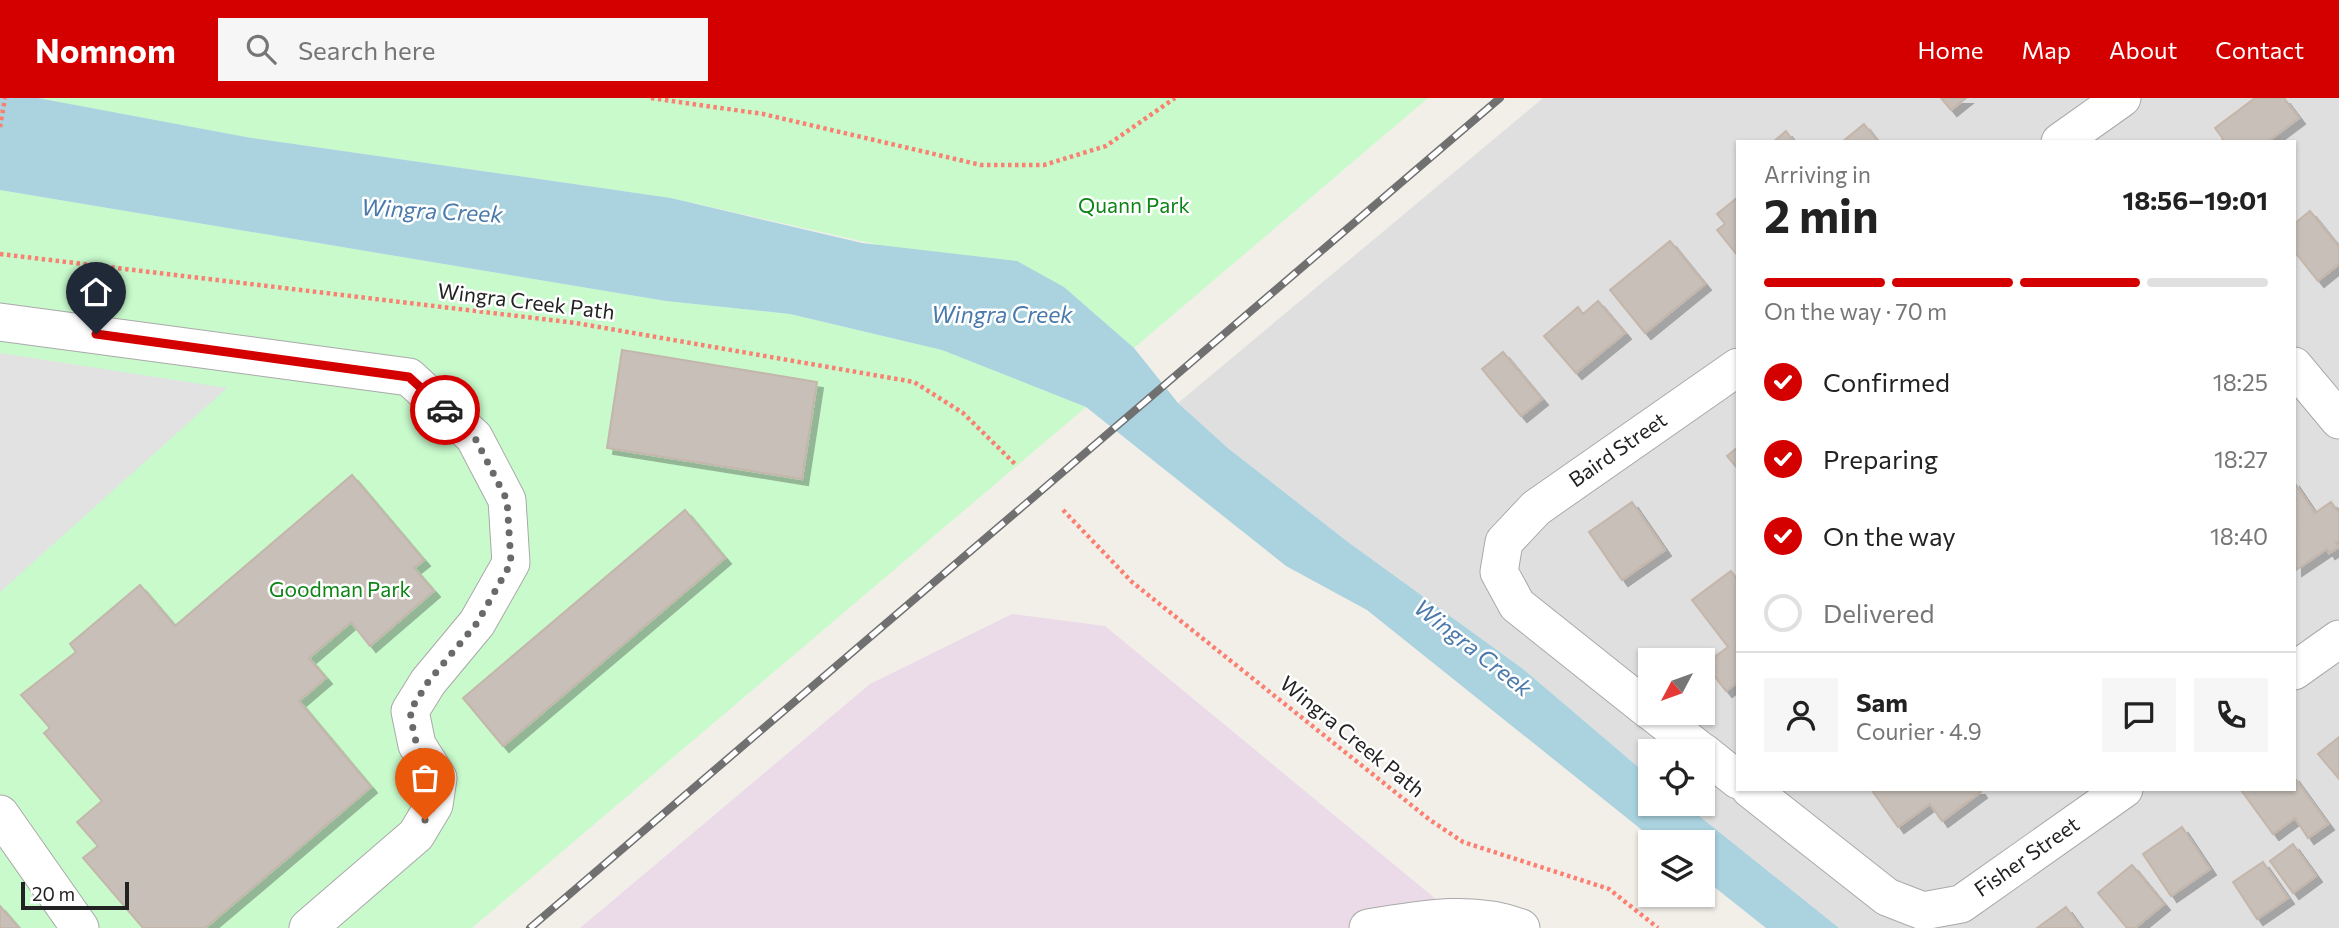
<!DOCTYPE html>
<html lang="en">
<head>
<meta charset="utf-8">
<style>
	:root { --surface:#fff; --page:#f6f6f6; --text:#222; --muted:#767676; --line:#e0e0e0; --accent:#d40000 }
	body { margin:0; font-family:Commissioner,sans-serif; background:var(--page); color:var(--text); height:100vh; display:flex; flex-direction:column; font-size:26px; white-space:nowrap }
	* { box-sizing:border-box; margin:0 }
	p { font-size:23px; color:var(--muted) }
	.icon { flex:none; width:38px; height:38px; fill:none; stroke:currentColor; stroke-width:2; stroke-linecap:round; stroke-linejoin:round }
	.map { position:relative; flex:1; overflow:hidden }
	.drawer { position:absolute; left:1736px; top:42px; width:560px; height:651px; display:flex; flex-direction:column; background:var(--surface); border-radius:0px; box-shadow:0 2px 5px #0004 }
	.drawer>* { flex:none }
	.needle { width:46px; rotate:229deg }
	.controls { position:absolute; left:1638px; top:550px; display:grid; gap:14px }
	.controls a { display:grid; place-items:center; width:77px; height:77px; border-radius:0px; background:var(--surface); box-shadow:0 2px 5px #0004; font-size:35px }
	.scale { position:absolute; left:21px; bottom:18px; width:108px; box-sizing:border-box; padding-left:7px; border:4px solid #222; border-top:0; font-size:19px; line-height:24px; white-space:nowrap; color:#222; -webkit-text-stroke:5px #fff; paint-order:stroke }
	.pin { position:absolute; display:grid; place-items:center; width:60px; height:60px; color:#fff; margin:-72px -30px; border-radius:50% 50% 50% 0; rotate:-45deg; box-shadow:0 0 7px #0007 }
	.pin .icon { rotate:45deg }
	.courier { position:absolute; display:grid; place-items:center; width:70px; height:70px; margin:-35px; border:5px solid #d40000; border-radius:50%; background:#fff; color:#222; box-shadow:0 2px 9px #0007 }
	.head em { font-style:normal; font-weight:700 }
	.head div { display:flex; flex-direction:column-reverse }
	.head { display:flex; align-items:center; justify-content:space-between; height:119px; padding:0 28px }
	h1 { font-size:46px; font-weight:700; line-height:52px }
	.bar { display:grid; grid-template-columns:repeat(4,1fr); gap:10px 7px; align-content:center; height:84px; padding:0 28px }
	.bar i { height:9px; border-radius:5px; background:var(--line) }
	.bar .current { background:var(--accent) }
	.bar p { grid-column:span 4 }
	.line { display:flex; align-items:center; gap:18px; padding:0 28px; border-top:2px solid var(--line) }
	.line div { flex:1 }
	.round { display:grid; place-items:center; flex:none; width:74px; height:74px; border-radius:0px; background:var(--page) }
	ol { padding:0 28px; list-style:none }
	li { display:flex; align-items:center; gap:21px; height:77px }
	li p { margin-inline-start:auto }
	li .icon { padding:7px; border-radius:50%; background:var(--accent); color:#fff; stroke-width:4 }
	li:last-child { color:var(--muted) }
	li i { width:38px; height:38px; border:4px solid var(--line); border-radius:50% }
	header { display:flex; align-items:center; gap:42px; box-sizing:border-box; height:98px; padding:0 35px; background:var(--accent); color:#fff }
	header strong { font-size:33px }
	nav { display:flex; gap:38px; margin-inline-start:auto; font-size:24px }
	.search { width:490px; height:63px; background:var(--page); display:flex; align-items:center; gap:18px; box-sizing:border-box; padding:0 24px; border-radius:0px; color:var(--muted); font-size:26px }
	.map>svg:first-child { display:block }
	.residential { fill:#e0dfdf; fill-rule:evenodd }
	.industrial { fill:#ebdbe8 }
	.park { fill:#c8facc }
	.parking { fill:#e2e2e2 }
	.water { fill:#aad3df }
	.building { fill:#c7bfb8; stroke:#c4b6ab; stroke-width:2; filter:url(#shadow) }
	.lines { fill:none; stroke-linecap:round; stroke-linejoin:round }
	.minor-casing { stroke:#a9a9a9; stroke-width:39 }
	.path { stroke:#fa8072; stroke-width:4.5; stroke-dasharray:3.5 3.5; stroke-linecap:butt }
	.minor { stroke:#fff; stroke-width:37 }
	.rail-casing { stroke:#707070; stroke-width:8 }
	.rail { stroke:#fff; stroke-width:5; stroke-dasharray:16; stroke-linecap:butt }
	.done { stroke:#6b6a68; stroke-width:7; stroke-dasharray:0 12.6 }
	.route { stroke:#d40000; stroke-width:9 }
	.labels { text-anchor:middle; stroke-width:5; stroke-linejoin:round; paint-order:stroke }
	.park-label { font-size:21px; fill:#0c8416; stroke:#fff }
	.street-label { font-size:21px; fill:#222; stroke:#fff }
	.water-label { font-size:23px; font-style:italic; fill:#4a7aab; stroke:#fff }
</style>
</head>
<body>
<header>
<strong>Nomnom</strong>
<div class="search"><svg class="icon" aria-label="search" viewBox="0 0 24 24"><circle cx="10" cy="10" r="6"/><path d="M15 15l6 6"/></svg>Search here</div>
<nav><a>Home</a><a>Map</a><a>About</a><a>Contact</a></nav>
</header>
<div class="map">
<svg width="2339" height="830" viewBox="0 0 2339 830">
	<defs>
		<filter id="shadow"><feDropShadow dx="6" dy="6" stdDeviation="0" flood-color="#0004"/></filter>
	</defs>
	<rect width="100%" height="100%" fill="#f2efe9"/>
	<!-- residential -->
	<path class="residential" d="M1543,0H2339V830H1839L1683,705H1703V653H1650V679L1523,571L1348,444L1229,351L1178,305ZM1738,44H2294V691H1738ZM1650,562H1703V614H1650Z"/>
	<!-- industrial -->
	<path class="industrial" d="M1012,516L1105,528L1471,830H580L870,586Z"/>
	<!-- park -->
	<path class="park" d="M38,0H1428L1134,250L1064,189L671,100L246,39Z
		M0,92L666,203L790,216L942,252L1086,309L472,830H0Z"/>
	<!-- parking -->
	<path class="parking" d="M0,255L227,290L0,494Z"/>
	<!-- water -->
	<path class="water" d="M0,0H38L246,39L671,100L862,145L1017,163L1064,189L1134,250L1178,305L1229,351L1348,444L1523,571L1650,679V705H1683L1839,830H1766L1703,780V744H1657L1367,512L1286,468L1086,309L942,252L790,216L666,203L0,92Z"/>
	<!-- building -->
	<path class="building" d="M1941,0H1966L1951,12Z
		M2255,0H2284L2299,20L2267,44H2220L2223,41L2215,30Z
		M1864,26L1878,44H1842Z
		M1786,33L1794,44H1773Z
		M1738,99V158L1717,132L1725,126L1717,116Z
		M2310,113L2339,149V166L2318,183L2294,153V126Z
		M1670,143L1705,186L1645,235L1610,192Z
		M1598,203L1625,235L1576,275L1544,238L1578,209L1583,216Z
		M622,252L817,284L802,381L607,350Z
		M1503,254L1542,301L1521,318L1482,271Z
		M1738,349V371L1727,358Z
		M352,377L424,462L414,470L434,493L370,548L351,524L309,560L326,580L299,603L371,689L205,830H143L83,760L98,748L77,724L102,703L44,635L50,630L21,597L76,554L70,546L140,487L175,528Z
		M2294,384L2315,415L2331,404L2339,415V443L2336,445L2339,449L2329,455L2327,451L2296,472Z
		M1632,404L1665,452L1622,482L1589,434Z
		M685,412L725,460L503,648L463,600Z
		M1731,473L1738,482V584L1726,593L1705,566L1728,549L1692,502Z
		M2339,639V681L2318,656Z
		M2294,679L2328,726L2308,740L2295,720L2273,736L2241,692L2294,691Z
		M1877,691H1979L1981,694L1942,723L1930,706L1898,729L1873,694Z
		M2182,729L2210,771L2171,798L2143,756Z
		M2293,746L2316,778L2293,795L2270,763Z
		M2263,764L2288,800L2257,821L2233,784Z
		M2132,767L2164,806L2135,830H2127L2098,795Z
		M0,808L19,830H0Z
		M2066,809L2081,830H2037Z"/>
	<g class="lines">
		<defs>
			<path id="minor" d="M2060,44L2122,0
				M0,224L409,279L474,339L507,402L511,465L477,525L428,584L410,613L417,647L438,680L434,707L416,737L308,830
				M2294,268L2339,322
				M2294,573L2339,541
				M1650,613L1517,507L1499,474L1504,444L1536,410L1738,269
				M1652,614L1701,653
				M1703,654L1738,682
				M1750,691L1887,799L1923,813L1961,806L2124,691
				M0,716L80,830
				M1368,830C1419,822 1473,811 1521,830"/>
		</defs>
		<!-- minor casing -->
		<use href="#minor" class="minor-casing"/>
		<!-- path -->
		<path class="path" d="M651,0L763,16L981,67H1044L1106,48L1175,0
			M0,29L5,0
			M0,156L576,225L914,284L963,315L1017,368
			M1063,412L1132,484L1430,722L1463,744L1609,791L1658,830"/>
		<!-- minor -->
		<use href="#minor" class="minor"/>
		<defs>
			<path id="rail" d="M530,830L1500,0"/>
		</defs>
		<!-- rail casing -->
		<use href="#rail" class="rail-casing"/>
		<!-- rail -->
		<use href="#rail" class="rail"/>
	</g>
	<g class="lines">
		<!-- done -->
		<path class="done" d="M425,722C452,679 429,680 417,646C413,636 412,623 410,613L428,584L477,525L511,465L507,402L474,338L445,312"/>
		<!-- route -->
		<path class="route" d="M96,236L409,279L445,312"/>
	</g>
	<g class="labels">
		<!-- park labels -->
		<g class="park-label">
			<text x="1134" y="115">Quann Park</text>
			<text x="340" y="499">Goodman Park</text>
		</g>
		<!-- street labels -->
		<g class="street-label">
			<text transform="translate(526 204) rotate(7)" y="7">Wingra Creek Path</text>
			<text transform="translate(1618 352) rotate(-35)" y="7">Baird Street</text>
			<text transform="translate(1352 639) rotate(39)" y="7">Wingra Creek Path</text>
			<text transform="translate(2027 759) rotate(-35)" y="7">Fisher Street</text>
		</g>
		<!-- water labels -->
		<g class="water-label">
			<text transform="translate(432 113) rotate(3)" y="8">Wingra Creek</text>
			<text x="1002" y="225">Wingra Creek</text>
			<text transform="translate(1473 550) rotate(38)" y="8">Wingra Creek</text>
		</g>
	</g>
</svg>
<div class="controls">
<a><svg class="needle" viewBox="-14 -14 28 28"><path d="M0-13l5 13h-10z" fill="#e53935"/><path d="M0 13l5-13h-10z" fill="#767676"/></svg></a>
<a><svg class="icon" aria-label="locate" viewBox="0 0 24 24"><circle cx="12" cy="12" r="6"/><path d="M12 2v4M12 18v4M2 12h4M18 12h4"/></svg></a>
<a><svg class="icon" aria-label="layers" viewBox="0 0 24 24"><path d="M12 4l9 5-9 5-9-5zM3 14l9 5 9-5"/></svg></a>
</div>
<div class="scale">20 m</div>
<div class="pin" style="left:425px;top:722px;background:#ea580c"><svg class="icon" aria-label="bag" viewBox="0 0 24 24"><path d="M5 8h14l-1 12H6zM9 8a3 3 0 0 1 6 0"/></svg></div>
<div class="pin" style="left:96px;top:236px;background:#1f2937"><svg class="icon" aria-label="home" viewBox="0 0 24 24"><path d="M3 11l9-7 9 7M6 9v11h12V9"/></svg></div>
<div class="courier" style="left:445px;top:312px"><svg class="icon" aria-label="car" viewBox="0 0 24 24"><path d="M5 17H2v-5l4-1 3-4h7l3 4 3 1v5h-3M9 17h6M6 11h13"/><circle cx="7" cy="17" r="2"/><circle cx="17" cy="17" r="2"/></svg></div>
<section class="drawer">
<div class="head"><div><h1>2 min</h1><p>Arriving in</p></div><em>18:56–19:01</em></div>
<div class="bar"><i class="current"></i><i class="current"></i><i class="current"></i><i></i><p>On the way · 70 m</p></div>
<ol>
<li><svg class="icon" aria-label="check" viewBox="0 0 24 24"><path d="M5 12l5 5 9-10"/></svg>Confirmed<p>18:25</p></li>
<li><svg class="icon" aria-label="check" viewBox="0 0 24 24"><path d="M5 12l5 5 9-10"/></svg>Preparing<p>18:27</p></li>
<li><svg class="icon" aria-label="check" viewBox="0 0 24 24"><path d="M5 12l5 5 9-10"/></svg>On the way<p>18:40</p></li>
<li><i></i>Delivered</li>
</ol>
<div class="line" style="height:126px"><a class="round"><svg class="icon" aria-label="person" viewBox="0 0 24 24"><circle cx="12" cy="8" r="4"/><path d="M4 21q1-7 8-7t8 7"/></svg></a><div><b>Sam</b><p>Courier · 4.9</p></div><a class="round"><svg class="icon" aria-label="chat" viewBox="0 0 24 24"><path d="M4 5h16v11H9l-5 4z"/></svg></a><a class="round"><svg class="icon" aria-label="phone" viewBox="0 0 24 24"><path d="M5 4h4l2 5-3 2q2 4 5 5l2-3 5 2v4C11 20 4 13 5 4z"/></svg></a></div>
</section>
</div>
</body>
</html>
